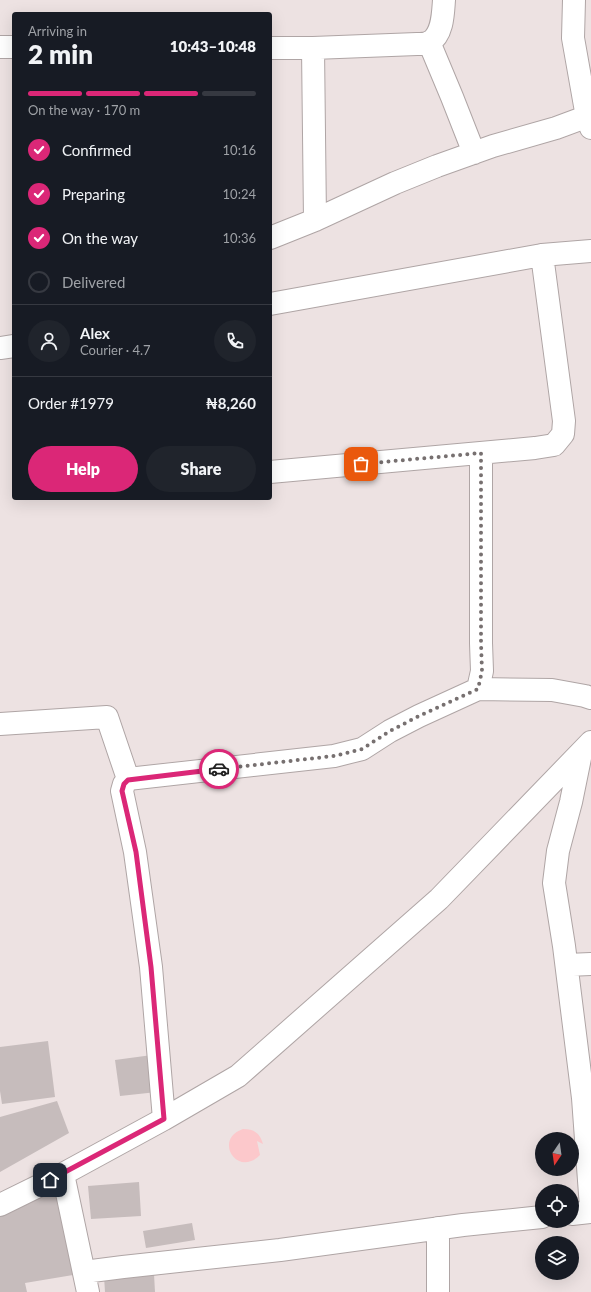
<!DOCTYPE html>
<html lang="en">
<head>
<meta charset="utf-8">
<style>
	:root { --surface:#171b24; --page:#20242c; --text:#f1f3f6; --muted:#9ea1a6; --line:#363941; --accent:#db2777 }
	body { margin:0; font-family:Lato,sans-serif; background:var(--page); color:var(--text); height:100vh; display:flex; flex-direction:column; font-size:15px; white-space:nowrap }
	* { box-sizing:border-box; margin:0 }
	p { font-size:13px; color:var(--muted) }
	.icon { flex:none; width:22px; height:22px; fill:none; stroke:currentColor; stroke-width:2; stroke-linecap:round; stroke-linejoin:round }
	.map { position:relative; flex:1; overflow:hidden }
	.details { position:absolute; left:12px; top:12px; width:260px; height:488px; display:flex; flex-direction:column; background:var(--surface); border-radius:4px; box-shadow:0 4px 16px #0002 }
	.details>* { flex:none }
	.needle { width:26px; rotate:193deg }
	.buttons { position:absolute; left:535px; top:1132px; display:grid; gap:8px }
	.buttons a { display:grid; place-items:center; width:44px; height:44px; border-radius:50%; background:var(--surface); box-shadow:0 4px 16px #0002; font-size:20px }
	.pin { position:absolute; display:grid; place-items:center; width:34px; height:34px; color:#fff; margin:-17px; border-radius:8px; box-shadow:0 2px 6px #0006 }
	.courier { position:absolute; display:grid; place-items:center; width:40px; height:40px; margin:-20px; border:3px solid #db2777; border-radius:50%; background:#fff; color:#222; box-shadow:0 1px 5px #0007 }
	.head em { font-style:normal; font-weight:800 }
	.head div { display:flex; flex-direction:column-reverse }
	.head { display:flex; align-items:center; justify-content:space-between; height:68px; padding:0 16px }
	h1 { font-size:26px; font-weight:800; line-height:30px }
	.bar { display:grid; grid-template-columns:repeat(4,1fr); gap:6px 4px; align-content:center; height:48px; padding:0 16px }
	.bar i { height:5px; border-radius:3px; background:var(--line) }
	.bar .selected { background:var(--accent) }
	.bar p { grid-column:span 4 }
	.line { display:flex; align-items:center; gap:10px; padding:0 16px; border-top:1px solid var(--line) }
	.line div { flex:1 }
	.round { display:grid; place-items:center; flex:none; width:42px; height:42px; border-radius:21px; background:var(--page) }
	ol { padding:0 16px; list-style:none }
	li { display:flex; align-items:center; gap:12px; height:44px }
	li p { margin-inline-start:auto }
	li .icon { padding:4px; border-radius:50%; background:var(--accent); color:#fff; stroke-width:4 }
	li:last-child { color:var(--muted) }
	li i { width:22px; height:22px; border:2px solid var(--line); border-radius:50% }
	.cta { display:flex; gap:8px; margin-top:auto; padding:8px 16px }
	.cta a { flex:1; height:46px; border-radius:24px; background:var(--accent); color:#fff; font-size:16px; font-weight:800; line-height:46px; text-align:center }
	.cta a+a { background:var(--page); color:var(--text) }
	.map>svg:first-child { display:block }
	.green { fill:#fcc8cb }
	.building { fill:#c6bcbc }
	.lines { fill:none; stroke-linecap:round; stroke-linejoin:round }
	.street-casing { stroke:#afa5a5; stroke-width:24 }
	.street { stroke:#fff; stroke-width:22 }
	.done { stroke:#777070; stroke-width:4; stroke-dasharray:0 7.2 }
	.route { stroke:#db2777; stroke-width:5 }
</style>
</head>
<body>
<div class="map">
<svg width="591" height="1292" viewBox="0 0 591 1292">
	<rect width="100%" height="100%" fill="#ede2e2"/>
	<!-- green -->
	<path class="green" d="M243,1129C254,1129 260,1133 263,1144L257,1141L260,1155C237,1178 213,1139 243,1129Z"/>
	<!-- building -->
	<path class="building" d="M48,1041L55,1097L2,1104L0,1091V1047Z
		M152,1055L157,1092L120,1096L115,1060Z
		M57,1101L69,1133L0,1172V1117Z
		M139,1182L141,1216L91,1219L88,1186Z
		M57,1186L73,1275L25,1283L27,1292H0V1217Z
		M192,1223L195,1240L146,1248L143,1231Z
		M154,1274L155,1292H105L104,1276Z"/>
	<g class="lines">
		<defs>
			<path id="street" d="M574,0L573,38L587,117L591,128
				M429,42L452,97L474,153
				M0,47H14
				M270,48H313L417,44C420,44 426,44 430,42C443,34 443,13 444,0
				M313,48L315,220
				M270,238L315,220L395,183L437,166L493,146L556,128L591,115
				M270,304L542,255L591,251
				M0,348L14,346
				M270,472L535,448L554,445L563,434L564,421L542,255
				M478,689L482,671L481,643V453
				M0,724L107,717L128,779
				M581,753L571,802L558,851L554,883L564,946L583,1098L591,1208
				M567,965L591,964
				M164,1119L151,967L135,852L122,791L124,784L128,779L334,756L362,749L390,731L419,716L478,689L552,690L585,696L591,698
				M63,1174L88,1292
				M0,1205L63,1174L164,1119L238,1076L439,899L591,742
				M572,1214L591,1212
				M438,1228V1292
				M84,1272L123,1267L280,1250L463,1225L542,1217"/>
		</defs>
		<!-- street casing -->
		<use href="#street" class="street-casing"/>
		<!-- street -->
		<use href="#street" class="street"/>
	</g>
	<g class="lines">
		<!-- done -->
		<path class="done" d="M219,769L334,756L362,749L390,731L419,716L478,689L482,671L481,643V453L361,464"/>
		<!-- route -->
		<path class="route" d="M50,1180L164,1119L151,967L136,852L122,791L124,784L128,780L219,769"/>
	</g>
</svg>
<div class="buttons">
<a><svg class="needle" viewBox="-14 -14 28 28"><path d="M0-13l5 13h-10z" fill="#e53935"/><path d="M0 13l5-13h-10z" fill="#9ea1a6"/></svg></a>
<a><svg class="icon" aria-label="locate" viewBox="0 0 24 24"><circle cx="12" cy="12" r="6"/><path d="M12 2v4M12 18v4M2 12h4M18 12h4"/></svg></a>
<a><svg class="icon" aria-label="layers" viewBox="0 0 24 24"><path d="M12 4l9 5-9 5-9-5zM3 14l9 5 9-5"/></svg></a>
</div>
<div class="pin" style="left:361px;top:464px;background:#ea580c"><svg class="icon" aria-label="bag" viewBox="0 0 24 24"><path d="M5 8h14l-1 12H6zM9 8a3 3 0 0 1 6 0"/></svg></div>
<div class="pin" style="left:50px;top:1180px;background:#1f2937"><svg class="icon" aria-label="home" viewBox="0 0 24 24"><path d="M3 11l9-7 9 7M6 9v11h12V9"/></svg></div>
<div class="courier" style="left:219px;top:769px"><svg class="icon" aria-label="car" viewBox="0 0 24 24"><path d="M5 17H2v-5l4-1 3-4h7l3 4 3 1v5h-3M9 17h6M6 11h13"/><circle cx="7" cy="17" r="2"/><circle cx="17" cy="17" r="2"/></svg></div>
<section class="details">
<div class="head"><div><h1>2 min</h1><p>Arriving in</p></div><em>10:43–10:48</em></div>
<div class="bar"><i class="selected"></i><i class="selected"></i><i class="selected"></i><i></i><p>On the way · 170 m</p></div>
<ol>
<li><svg class="icon" aria-label="check" viewBox="0 0 24 24"><path d="M5 12l5 5 9-10"/></svg>Confirmed<p>10:16</p></li>
<li><svg class="icon" aria-label="check" viewBox="0 0 24 24"><path d="M5 12l5 5 9-10"/></svg>Preparing<p>10:24</p></li>
<li><svg class="icon" aria-label="check" viewBox="0 0 24 24"><path d="M5 12l5 5 9-10"/></svg>On the way<p>10:36</p></li>
<li><i></i>Delivered</li>
</ol>
<div class="line" style="height:72px"><a class="round"><svg class="icon" aria-label="person" viewBox="0 0 24 24"><circle cx="12" cy="8" r="4"/><path d="M4 21q1-7 8-7t8 7"/></svg></a><div><b>Alex</b><p>Courier · 4.7</p></div><a class="round"><svg class="icon" aria-label="phone" viewBox="0 0 24 24"><path d="M5 4h4l2 5-3 2q2 4 5 5l2-3 5 2v4C11 20 4 13 5 4z"/></svg></a></div>
<div class="line" style="height:52px"><div>Order #1979</div><b>₦8,260</b></div>
<div class="cta"><a>Help</a><a>Share</a></div>
</section>
</div>
</body>
</html>
